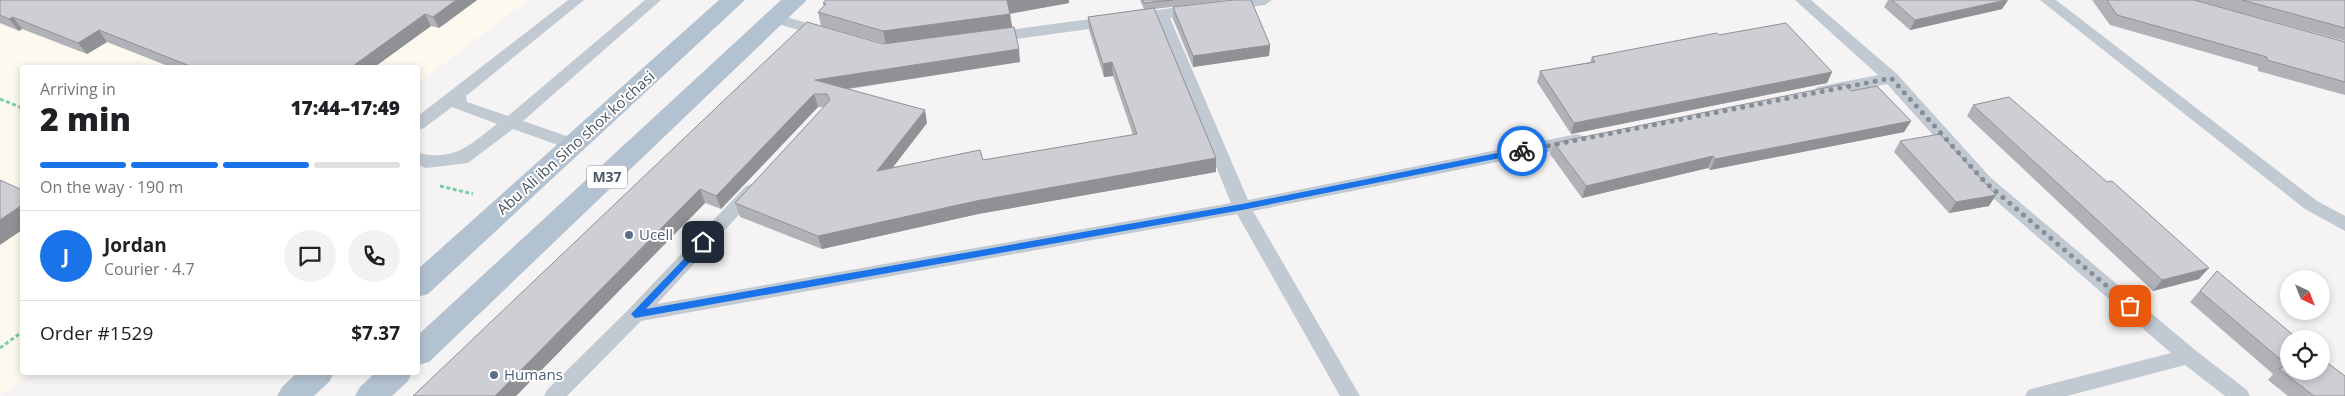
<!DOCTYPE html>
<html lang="en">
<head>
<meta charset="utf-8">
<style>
	:root { --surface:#fff; --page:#f2f2f2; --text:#202124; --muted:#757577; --line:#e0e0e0; --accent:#1a73e8 }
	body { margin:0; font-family:"Open Sans",sans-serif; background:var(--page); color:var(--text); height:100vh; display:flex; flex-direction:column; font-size:19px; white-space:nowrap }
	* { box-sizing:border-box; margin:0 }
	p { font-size:16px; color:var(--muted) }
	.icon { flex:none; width:28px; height:28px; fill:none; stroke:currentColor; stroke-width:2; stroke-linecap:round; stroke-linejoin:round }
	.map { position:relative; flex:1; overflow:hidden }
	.sheet { position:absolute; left:20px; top:65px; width:400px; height:310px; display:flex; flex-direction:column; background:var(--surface); border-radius:5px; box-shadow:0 2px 8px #0003 }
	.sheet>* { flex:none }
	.needle { width:32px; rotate:137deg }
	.controls { position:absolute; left:2280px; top:270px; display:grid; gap:10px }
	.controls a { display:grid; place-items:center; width:50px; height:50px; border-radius:50%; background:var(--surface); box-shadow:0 2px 8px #0003; font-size:25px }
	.pin { position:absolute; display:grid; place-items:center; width:42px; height:42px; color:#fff; margin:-21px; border-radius:10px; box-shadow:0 2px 8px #0006 }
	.courier { position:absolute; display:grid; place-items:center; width:50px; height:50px; margin:-25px; border:4px solid #1a73e8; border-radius:50%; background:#fff; color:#222; box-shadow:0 1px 6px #0007 }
	.summary em { font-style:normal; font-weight:800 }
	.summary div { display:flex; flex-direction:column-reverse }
	.summary { display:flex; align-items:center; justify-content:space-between; height:85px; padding:0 20px }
	h1 { font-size:32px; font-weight:800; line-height:38px }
	.bar { display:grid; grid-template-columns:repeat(4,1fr); gap:8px 5px; align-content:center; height:60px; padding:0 20px }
	.bar i { height:6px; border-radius:4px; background:var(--line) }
	.bar .current { background:var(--accent) }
	.bar p { grid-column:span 4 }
	.line { display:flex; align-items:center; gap:12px; padding:0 20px; border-top:1px solid var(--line) }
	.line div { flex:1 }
	.round { display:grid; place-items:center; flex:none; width:52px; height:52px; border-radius:26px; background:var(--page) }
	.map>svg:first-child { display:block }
	.commercial { fill:#fdf9ef }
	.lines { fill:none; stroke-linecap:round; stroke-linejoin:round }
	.path { stroke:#7ad0a6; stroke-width:3; stroke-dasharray:4 2.5; stroke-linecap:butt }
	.lane { fill:#c1cad2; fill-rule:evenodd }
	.primary { fill:#b3c2d1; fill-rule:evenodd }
	.wall { fill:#b0b2b7 }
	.shaded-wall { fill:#909195 }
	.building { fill:#cdcfd5; stroke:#909195 }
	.route { fill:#1a73e8 }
	.done { stroke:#868d94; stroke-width:5; stroke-dasharray:0 9 }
	.service-dot { fill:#5c6f8a; stroke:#fff; stroke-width:2 }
	.labels { text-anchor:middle; stroke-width:4; stroke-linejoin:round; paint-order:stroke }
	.shield { fill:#fff; stroke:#808990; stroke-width:1 }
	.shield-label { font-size:14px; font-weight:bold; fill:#4a5661 }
	.street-label { font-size:15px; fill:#4a5661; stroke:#fff }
	.service-label { font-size:15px; fill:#4e5e75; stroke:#fff; text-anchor:start }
</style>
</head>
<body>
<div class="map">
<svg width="2345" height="396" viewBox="0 0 2345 396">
	<rect width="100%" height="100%" fill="#f5f3f3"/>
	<!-- commercial -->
	<path class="commercial" d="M0,0H528L418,83V68H22V372L31,373L0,396Z"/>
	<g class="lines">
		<!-- path -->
		<path class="path" d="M0,99L22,108
			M440,186L473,194
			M0,348L22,332"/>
		<!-- lane -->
		<path class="lane" d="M568,0H584L466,96L467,102L508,116L645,0H661L523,121L581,141L583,145L581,149L575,151L569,149L513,129L468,163L426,168L418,165V153C456,161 468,146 497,124L452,107L424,128L418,130V116Z
			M1232,0H1272L1265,5L1229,10L1224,8L1222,5L1224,2Z
			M1795,0H1811L1897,74L1991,178L2195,350L2247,390L2250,396H2225L2185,365L2067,396H2025L2028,390L2035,388L2171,353L1979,186L1887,84L1823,96L1817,95L1815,91L1817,87L1878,75Z
			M2040,0H2056L2317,201L2345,216V231L2305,209Z
			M1195,5L1202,10L1200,13L1170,18L1248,200L1577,134L1583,136L1585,140L1583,144L1577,146L1253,211L1360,396H1340L1237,214L641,321L567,396H544L547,390L628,310L746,186L752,184L758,186L761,190L758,194L657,304L1231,203L1156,20L993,42L988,40L985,37L988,34L993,32Z
			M776,14L831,30L834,33L831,36L826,38L771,22L768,19L771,16Z"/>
		<!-- primary -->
		<path class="primary" d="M719,0H745L428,294L418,297V269Z
			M781,0H807L429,362L418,365V335Z
			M298,372H334L330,381L314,396H277L282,387Z
			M376,372H412L408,381L392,396H355L360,387Z"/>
	</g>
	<!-- wall -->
	<path class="wall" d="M0,0H477L439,28L431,26L373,68H173L107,42L87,54L22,29L19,31L0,23Z
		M1140,0H1228L1154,9L1216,172L978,214L822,249L740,217L735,203L824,107H818L721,209L705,203L516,396L739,86L886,44L821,26L818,12L824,7L823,3H1069L1010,13L1012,27L1020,62L848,89L927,123L893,167L983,160L1133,135L1113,76L1104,77L1089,30L1088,17L1144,9Z
		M1888,0H2008L2002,9L1910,30L1884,7Z
		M2092,0H2194L2345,42V95L2258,71V67L2110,25Z
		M2194,0H2345V41Z
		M1173,7L1270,45L1269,56L1193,67L1173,19Z
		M1719,35L1832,72L1827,83L1571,134L1537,82L1540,71L1590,62L1592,57Z
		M1851,91L1911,121L1904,132L1710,170L1708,168L1582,198L1550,154L1554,143Z
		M1973,105L2107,182L2199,279L2153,291L1967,116Z
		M1900,141L1989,206L1949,213L1894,152Z
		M2217,271L2289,339L2345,396H2288L2268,380L2273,374L2190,302Z"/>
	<!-- shaded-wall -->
	<path class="shaded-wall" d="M456,0H477L439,28L433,17Z
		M1007,0H1069V3L1009,14Z
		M2008,0L2002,9L1910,30L1915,20Z
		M425,14L431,26L373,68H350Z
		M1010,14L1012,27L886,44L883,31Z
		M13,17L22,29L19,31L9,19Z
		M99,30L107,42L87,54L78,43Z
		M1270,45L1269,56L1193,67V56Z
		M1019,49L1020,62L819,93L815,80Z
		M1112,62L1113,76L1104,77L1103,64Z
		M1832,72L1827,83L1571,134L1574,123Z
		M814,94L818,107L721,209L716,196Z
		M925,110L927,123L880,184L877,171Z
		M1911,121L1904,132L1710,170L1715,159Z
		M1713,156L1708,168L1582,198L1586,186Z
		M1216,158V172L978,214L822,249L818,236L976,201Z
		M700,189L705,203L516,396H495Z
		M1996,195L1989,206L1949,213L1956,202Z
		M22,205V230L0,245V220Z
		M2209,268L2199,279L2153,291L2162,280Z"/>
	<!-- building -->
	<path class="building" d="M0,0H456L433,17L425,14L350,68H195L99,30L78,43L13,17L9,19L0,15Z
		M826,0H1010H1007L1010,14L883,31L818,12L826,4L823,3Z
		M1143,0H1173L1144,3Z
		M1233,0H1251L1270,45L1193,56L1173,7Z
		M1892,0H2006L1915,20Z
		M2107,0H2194L2345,42V82L2267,60V57L2117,15Z
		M2242,0H2345V28Z
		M1154,8L1216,158L976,201L818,236L735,203L830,100L827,94H814L716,196L700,189L495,396H413L739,86L807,22L883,44L1014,27L1019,49L815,80L925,110L877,171L980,150L983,160L1137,134L1112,62L1103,64L1088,17Z
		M1786,23L1832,72L1574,123L1540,71L1595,62L1592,57L1717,33L1719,35Z
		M1844,84L1851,91L1877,86L1911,121L1715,159L1713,156L1586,186L1554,143Z
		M2009,97L2107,182L2112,181L2209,268L2162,280L1973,105Z
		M1940,134L1996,195L1956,202L1900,141Z
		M0,180L22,190V205L0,220Z
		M2217,271L2298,339H2289V371H2321V358L2345,376V396H2314L2279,369L2287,365L2200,291Z"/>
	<!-- route -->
	<path class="route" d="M1522,148L1526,151L1525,153L1242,210L635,318L631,314L703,239L707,242L706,245L646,309L1242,204Z"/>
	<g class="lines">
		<!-- done -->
		<path class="done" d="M1522,151L1891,78L1985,182L2130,306"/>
	</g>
	<!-- markers -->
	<g class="service-dot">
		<circle cx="629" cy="235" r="5"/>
		<circle cx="494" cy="375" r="5"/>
	</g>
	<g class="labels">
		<!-- shield labels -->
		<rect class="shield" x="587" y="165.5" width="40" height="23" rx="4"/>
		<g class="shield-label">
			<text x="607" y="182">M37</text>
		</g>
		<!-- street labels -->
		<g class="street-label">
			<text transform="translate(576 143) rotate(-42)" y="5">Abu Ali ibn Sino shox ko'chasi</text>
		</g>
		<!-- service labels -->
		<g class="service-label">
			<text x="639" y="240">Ucell</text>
			<text x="504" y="380">Humans</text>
		</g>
	</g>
</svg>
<div class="controls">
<a><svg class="needle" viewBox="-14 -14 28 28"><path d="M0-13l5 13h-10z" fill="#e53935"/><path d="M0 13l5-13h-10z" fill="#757577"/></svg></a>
<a><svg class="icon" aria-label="locate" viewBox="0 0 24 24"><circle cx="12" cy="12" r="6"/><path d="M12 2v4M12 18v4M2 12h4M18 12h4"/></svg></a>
</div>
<div class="pin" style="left:2130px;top:306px;background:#ea580c"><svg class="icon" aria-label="bag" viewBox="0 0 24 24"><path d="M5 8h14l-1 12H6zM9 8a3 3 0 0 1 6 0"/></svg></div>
<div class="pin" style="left:703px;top:242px;background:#1f2937"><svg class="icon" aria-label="home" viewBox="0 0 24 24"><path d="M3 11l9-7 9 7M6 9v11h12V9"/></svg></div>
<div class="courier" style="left:1522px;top:151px"><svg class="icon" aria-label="bike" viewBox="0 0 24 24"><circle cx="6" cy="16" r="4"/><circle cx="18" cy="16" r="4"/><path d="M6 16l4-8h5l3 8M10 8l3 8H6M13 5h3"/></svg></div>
<section class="sheet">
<div class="summary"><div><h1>2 min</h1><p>Arriving in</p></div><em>17:44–17:49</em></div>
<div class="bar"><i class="current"></i><i class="current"></i><i class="current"></i><i></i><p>On the way · 190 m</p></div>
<div class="line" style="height:90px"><b class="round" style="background:var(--accent);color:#fff">J</b><div><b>Jordan</b><p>Courier · 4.7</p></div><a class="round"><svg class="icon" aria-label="chat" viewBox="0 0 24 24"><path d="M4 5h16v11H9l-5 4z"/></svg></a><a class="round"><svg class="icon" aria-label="phone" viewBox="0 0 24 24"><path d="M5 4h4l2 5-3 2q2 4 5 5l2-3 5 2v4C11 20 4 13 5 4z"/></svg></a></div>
<div class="line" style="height:65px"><div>Order #1529</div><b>$7.37</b></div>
</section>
</div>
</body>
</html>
